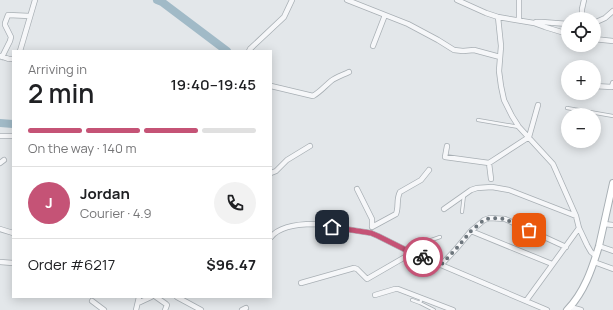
<!DOCTYPE html>
<html lang="en">
<head>
<meta charset="utf-8">
<style>
	:root { --surface:#fff; --page:#f2f2f2; --text:#202124; --muted:#757577; --line:#e0e0e0; --accent:#c55376 }
	body { margin:0; font-family:Manrope,sans-serif; background:var(--page); color:var(--text); height:100vh; display:flex; flex-direction:column; font-size:15px; white-space:nowrap }
	* { box-sizing:border-box; margin:0 }
	p { font-size:13px; color:var(--muted) }
	.icon { flex:none; width:22px; height:22px; fill:none; stroke:currentColor; stroke-width:2; stroke-linecap:round; stroke-linejoin:round }
	.map { position:relative; flex:1; overflow:hidden }
	.panel { position:absolute; left:12px; top:50px; width:260px; height:248px; display:flex; flex-direction:column; background:var(--surface); border-radius:0px; box-shadow:0 2px 10px #0003 }
	.panel>* { flex:none }
	.buttons { position:absolute; left:561px; top:12px; display:grid; gap:8px }
	.buttons a { display:grid; place-items:center; width:40px; height:40px; border-radius:50%; background:var(--surface); box-shadow:0 2px 10px #0003; font-size:20px }
	.pin { position:absolute; display:grid; place-items:center; width:34px; height:34px; color:#fff; margin:-17px; border-radius:8px; box-shadow:0 2px 6px #0006 }
	.courier { position:absolute; display:grid; place-items:center; width:40px; height:40px; margin:-20px; border:3px solid #c55376; border-radius:50%; background:#fff; color:#222; box-shadow:0 1px 5px #0007 }
	.head em { font-style:normal; font-weight:600 }
	.head div { display:flex; flex-direction:column-reverse }
	.head { display:flex; align-items:center; justify-content:space-between; height:68px; padding:0 16px }
	h1 { font-size:26px; font-weight:600; line-height:30px }
	.bar { display:grid; grid-template-columns:repeat(4,1fr); gap:6px 4px; align-content:center; height:48px; padding:0 16px }
	.bar i { height:5px; border-radius:3px; background:var(--line) }
	.bar .current { background:var(--accent) }
	.bar p { grid-column:span 4 }
	.line { display:flex; align-items:center; gap:10px; padding:0 16px; border-top:1px solid var(--line) }
	.line div { flex:1 }
	.round { display:grid; place-items:center; flex:none; width:42px; height:42px; border-radius:21px; background:var(--page) }
	.map>svg:first-child { display:block }
	.lines { fill:none; stroke-linecap:round; stroke-linejoin:round }
	.river { stroke:#a1bac7; stroke-width:8 }
	.lane-casing { stroke:#a8afb4; stroke-width:4 }
	.street-casing { stroke:#a8afb4; stroke-width:6 }
	.secondary-casing { stroke:#a8afb4; stroke-width:8 }
	.lane { stroke:#f6f7f9; stroke-width:2.5 }
	.street { stroke:#f6f7f9; stroke-width:4.5 }
	.secondary { stroke:#fff; stroke-width:6 }
	.done { stroke:#6c757c; stroke-width:4; stroke-dasharray:0 7.2 }
	.route { stroke:#c55376; stroke-width:5 }
</style>
</head>
<body>
<div class="map">
<svg width="613" height="310" viewBox="0 0 613 310">
	<rect width="100%" height="100%" fill="#e3e7ea"/>
	<g class="lines">
		<!-- river -->
		<path class="river" d="M157,0L162,2L227,51
			M0,123L13,124"/>
		<defs>
			<path id="lane" d="M567,108L613,116
				M478,120L519,127
				M462,212L464,195
				M412,252L417,245L440,237
				M422,298L420,303L434,310
				M412,300L420,303"/>
			<path id="street" d="M347,0L408,24L438,40L454,50L463,51L474,50L500,57
				M457,0L486,13L498,17L534,23L545,27L568,34
				M498,17L501,46L499,71L501,86L504,100L512,116L519,127L553,164L576,216L579,228L587,245L591,252L596,256
				M582,19V9L584,0
				M519,20V0
				M536,22H542L568,24
				M594,23L605,18L613,11
				M594,39L613,41
				M373,46L385,15
				M20,51L35,0
				M249,51L250,49L284,17L292,0
				M0,56L9,59H13
				M2,57L10,41L11,37L5,25V23L8,15L30,16
				M271,86L313,96C320,92 325,86 331,81C336,77 343,75 349,72
				M594,86L612,87L613,83
				M0,136H13
				M447,146L445,157L489,163L529,137L538,105
				M0,163L4,160
				M489,163L491,179
				M271,173L276,171L287,160L310,146
				M357,189L372,219V227
				M444,209L471,190L477,188L492,187L509,190L576,216
				M604,224L613,225
				M372,227L396,214C399,207 396,199 400,192L421,180L429,170
				M0,229L13,233
				M471,231L552,264
				M271,237C280,226 301,224 314,224L371,233L378,236L408,251L547,310
				M599,246L613,251
				M0,262L13,263
				M594,262L613,269
				M441,265L456,249L471,231L484,220L490,218L505,219L566,247
				M301,283L354,268L357,269L367,279L412,253
				M375,295L395,289H398L453,310
				M156,297L166,304L167,305L165,310
				M177,297L201,310
				M92,301L104,310
				M526,301L579,228
				M138,303L151,297
				M570,307L581,310
				M136,310L139,297
				M242,310L246,308"/>
			<path id="secondary" d="M567,310C584,293 592,269 599,246L613,183"/>
		</defs>
		<!-- lane casing -->
		<use href="#lane" class="lane-casing"/>
		<!-- street casing -->
		<use href="#street" class="street-casing"/>
		<!-- secondary casing -->
		<use href="#secondary" class="secondary-casing"/>
		<!-- lane -->
		<use href="#lane" class="lane"/>
		<!-- street -->
		<use href="#street" class="street"/>
		<!-- secondary -->
		<use href="#secondary" class="secondary"/>
	</g>
	<g class="lines">
		<!-- done -->
		<path class="done" d="M423,257L441,265L456,249L471,231L484,220L490,218L505,219L529,230"/>
		<!-- route -->
		<path class="route" d="M332,227L371,233L378,236L408,251L423,257"/>
	</g>
</svg>
<div class="buttons">
<a><svg class="icon" aria-label="locate" viewBox="0 0 24 24"><circle cx="12" cy="12" r="6"/><path d="M12 2v4M12 18v4M2 12h4M18 12h4"/></svg></a>
<a>+</a>
<a>−</a>
</div>
<div class="pin" style="left:529px;top:230px;background:#ea580c"><svg class="icon" aria-label="bag" viewBox="0 0 24 24"><path d="M5 8h14l-1 12H6zM9 8a3 3 0 0 1 6 0"/></svg></div>
<div class="pin" style="left:332px;top:227px;background:#1f2937"><svg class="icon" aria-label="home" viewBox="0 0 24 24"><path d="M3 11l9-7 9 7M6 9v11h12V9"/></svg></div>
<div class="courier" style="left:423px;top:257px"><svg class="icon" aria-label="bike" viewBox="0 0 24 24"><circle cx="6" cy="16" r="4"/><circle cx="18" cy="16" r="4"/><path d="M6 16l4-8h5l3 8M10 8l3 8H6M13 5h3"/></svg></div>
<section class="panel">
<div class="head"><div><h1>2 min</h1><p>Arriving in</p></div><em>19:40–19:45</em></div>
<div class="bar"><i class="current"></i><i class="current"></i><i class="current"></i><i></i><p>On the way · 140 m</p></div>
<div class="line" style="height:72px"><b class="round" style="background:var(--accent);color:#fff">J</b><div><b>Jordan</b><p>Courier · 4.9</p></div><a class="round"><svg class="icon" aria-label="phone" viewBox="0 0 24 24"><path d="M5 4h4l2 5-3 2q2 4 5 5l2-3 5 2v4C11 20 4 13 5 4z"/></svg></a></div>
<div class="line" style="height:52px"><div>Order #6217</div><b>$96.47</b></div>
</section>
</div>
</body>
</html>
